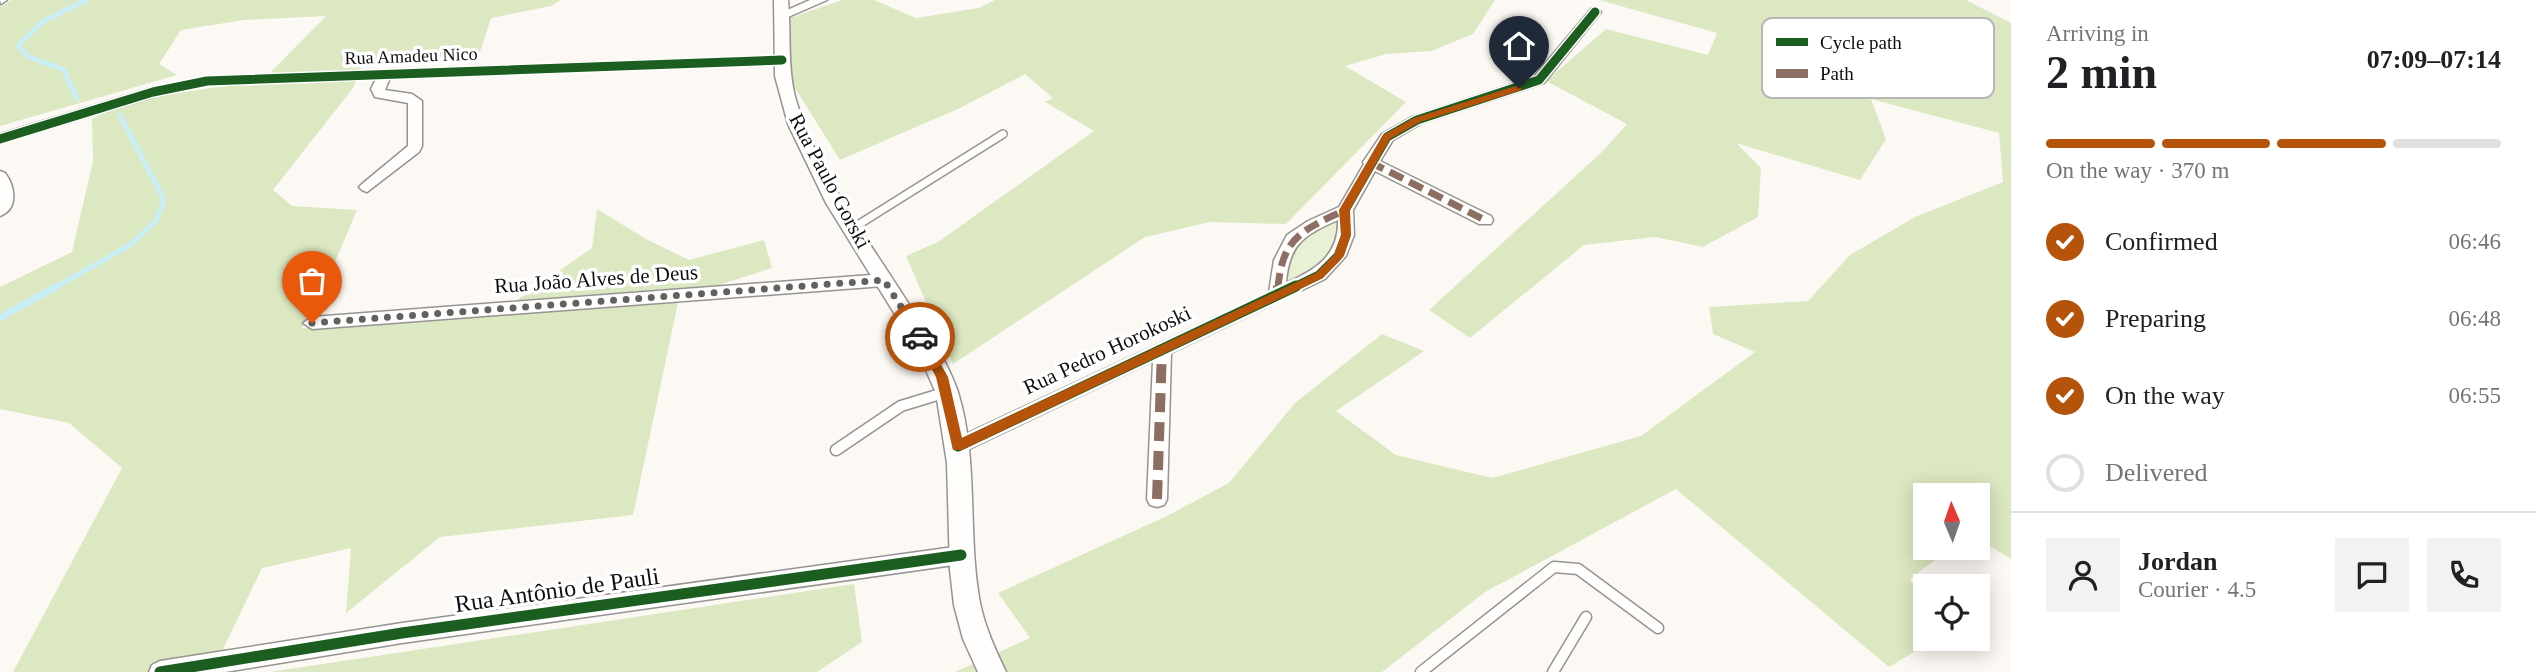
<!DOCTYPE html>
<html lang="en">
<head>
<meta charset="utf-8">
<style>
	:root { --surface:#fff; --page:#f2f2f2; --text:#202124; --muted:#757577; --line:#e0e0e0; --accent:#b45309 }
	body { margin:0; font-family:Georgia,serif; background:var(--page); color:var(--text); height:100vh; display:flex; flex-direction:column; font-size:26px; white-space:nowrap }
	* { box-sizing:border-box; margin:0 }
	p { font-size:23px; color:var(--muted) }
	.icon { flex:none; width:38px; height:38px; fill:none; stroke:currentColor; stroke-width:2; stroke-linecap:round; stroke-linejoin:round }
	.map { position:relative; flex:1; overflow:hidden }
	.drawer { display:flex; flex-direction:column; background:var(--surface); width:525px }
	.drawer>* { flex:none }
	.needle { width:46px; rotate:358deg }
	.buttons { position:absolute; left:1913px; top:483px; display:grid; gap:14px }
	.buttons a { display:grid; place-items:center; width:77px; height:77px; border-radius:0px; background:var(--surface); box-shadow:0 4px 18px #0003; font-size:35px }
	.pin { position:absolute; display:grid; place-items:center; width:60px; height:60px; color:#fff; margin:-72px -30px; border-radius:50% 50% 50% 0; rotate:-45deg; box-shadow:0 0 7px #0007 }
	.pin .icon { rotate:45deg }
	.courier { position:absolute; display:grid; place-items:center; width:70px; height:70px; margin:-35px; border:5px solid #b45309; border-radius:50%; background:#fff; color:#222; box-shadow:0 2px 9px #0007 }
	.overview em { font-style:normal; font-weight:600 }
	.overview div { display:flex; flex-direction:column-reverse }
	.overview { display:flex; align-items:center; justify-content:space-between; height:119px; padding:0 35px }
	h1 { font-size:46px; font-weight:600; line-height:52px }
	.bar { display:grid; grid-template-columns:repeat(4,1fr); gap:10px 7px; align-content:center; height:84px; padding:0 35px }
	.bar i { height:9px; border-radius:5px; background:var(--line) }
	.bar .current { background:var(--accent) }
	.bar p { grid-column:span 4 }
	.line { display:flex; align-items:center; gap:18px; padding:0 35px; border-top:2px solid var(--line) }
	.line div { flex:1 }
	.round { display:grid; place-items:center; flex:none; width:74px; height:74px; border-radius:0px; background:var(--page) }
	ol { padding:0 35px; list-style:none }
	li { display:flex; align-items:center; gap:21px; height:77px }
	li p { margin-inline-start:auto }
	li .icon { padding:7px; border-radius:50%; background:var(--accent); color:#fff; stroke-width:4 }
	li:last-child { color:var(--muted) }
	li i { width:38px; height:38px; border:4px solid var(--line); border-radius:50% }
	main { display:flex; flex:1; min-height:0 }
	.map>svg:first-child { display:block }
	.green { fill:#e9f1d4 }
	.forest { fill:#dce8c1 }
	.lines { fill:none; stroke-linecap:round; stroke-linejoin:round }
	.stream-far1 { stroke:#caeef6; stroke-width:5 }
	.stream { stroke:#caeef6; stroke-width:7 }
	.service-far1-casing { stroke:#969492; stroke-width:10 }
	.service-casing { stroke:#969492; stroke-width:13 }
	.minor-casing { stroke:#969492; stroke-width:3 }
	.tertiary-casing { stroke:#969492; stroke-width:3 }
	.service-far1 { stroke:#fffefd; stroke-width:7 }
	.service { stroke:#fffefd; stroke-width:10 }
	.minor { fill:#fffefd; fill-rule:evenodd }
	.tertiary { fill:#fffefd; fill-rule:evenodd }
	.quiet-far1 { stroke:#8d6e63; stroke-width:7; stroke-dasharray:15 7; stroke-linecap:butt }
	.quiet { stroke:#8d6e63; stroke-width:10; stroke-dasharray:19 10; stroke-linecap:butt }
	.cycleway-far1-casing { stroke:#fff; stroke-width:12 }
	.cycleway-casing { stroke:#fff; stroke-width:16 }
	.cycleway-far1 { stroke:#1b5e20; stroke-width:9 }
	.cycleway { stroke:#1b5e20; stroke-width:11 }
	.route { fill:#b45309 }
	.done { stroke:#62615f; stroke-width:7; stroke-dasharray:0 12.6 }
	.labels { text-anchor:middle; stroke-width:7; stroke-linejoin:round; paint-order:stroke }
	.far-street-label { font-size:18px; fill:#0f0f0f; stroke:#fff }
	.street-label { font-size:21px; fill:#0f0f0f; stroke:#fff }
	.near-street-label { font-size:24px; fill:#0f0f0f; stroke:#fff }
	.key { fill:#fff; stroke:#b7b7b7; stroke-width:2 }
	.key-label { font-size:19px; fill:#0f0f0f }
</style>
</head>
<body>
<main>
<div class="map">
<svg width="2011" height="672" viewBox="0 0 2011 672">
	<rect width="100%" height="100%" fill="#fcf9f4"/>
	<!-- green -->
	<path class="green" d="M1338,219C1339,260 1318,266 1287,285C1282,247 1308,234 1338,219Z"/>
	<!-- forest -->
	<path class="forest" d="M12,0H561L551,6L491,18L479,55L363,63L353,88L273,190L292,206L357,210L324,288L302,328L494,316L592,248L597,209L646,239L689,260L764,240L772,268L679,298L633,515L440,537L346,613L351,548L262,568L212,672H13L122,468L69,423L0,409V287L72,252L93,161L92,119L127,101L263,80L326,16L244,20L181,30L159,64L177,75L0,126V7Z
		M842,0H874L916,18L979,8L995,0H1495L1473,34L1431,51L1386,54L1345,66L1406,102L1286,224L1210,222L1145,237L953,364L906,256L938,242L1094,131L1045,102L1053,98L1025,74L960,108L840,160L792,83L790,18Z
		M1599,0H1966L2011,23V559L1978,539V495H1925V548H1951L1910,579L1925,600V639H1936L1889,667L1676,489L1485,592L1382,672H955L1030,638L998,593L1167,516L1229,483L1295,403L1382,334L1424,351L1336,411L1396,455L1492,478L1641,436L1755,352L1713,334L1709,307L1808,301L1850,255L1915,217L2003,182L1999,133L1871,99L1886,139L1860,180L1736,143L1761,168L1758,217L1703,247L1655,237L1584,245L1470,338L1429,310L1603,151L1627,124L1546,81L1606,29L1708,55L1717,33Z
		M854,584L862,642L817,672H270Z"/>
	<g class="lines">
		<!-- stream-far1 -->
		<path class="stream-far1" d="M77,99L64,70L27,56L18,45L44,21L86,0
			M54,288L130,245L156,221L164,200L120,115"/>
		<!-- stream -->
		<path class="stream" d="M0,318L57,286"/>
		<defs>
			<path id="service-far1" d="M853,228L1003,134"/>
			<path id="service" d="M836,450L901,406L947,392
				M1421,672L1554,567L1578,569L1658,628
				M1553,672L1586,617"/>
			<path id="minor" d="M0,0H7L1,4Z
				M810,0H827L786,18L776,15Z
				M1595,8L1601,12L1544,83L1422,123L1393,140L1380,161L1491,216L1493,220L1491,224H1479L1375,171L1353,210L1354,235L1346,256L1325,279L1171,353L1167,499L1164,505L1157,507L1150,505L1147,499L1153,361L965,451L958,454L951,451L948,446L951,441L1269,292L1274,260L1287,235L1308,221L1339,207L1364,164L1363,162L1382,134L1412,117L1534,77L1591,9ZM1338,220C1339,255 1316,270 1286,283C1289,244 1304,235 1338,220Z
				M782,56L787,57V63L390,78L385,90L412,94L422,101V146L419,152L367,192L362,190L359,187L362,184L408,146V103L375,97L371,89L376,79L207,85L156,96L0,143V134L148,89L207,77Z
				M0,171L5,173C15,186 19,209 0,216Z
				M884,274L892,280L884,286L312,329L303,323L312,317Z
				M961,546L968,549L971,555L968,561L961,564L402,643L225,672H149L152,665L160,661L402,623Z"/>
			<path id="tertiary" d="M774,0H788C791,33 787,68 796,100C817,171 864,234 903,295C923,326 946,357 958,392C979,460 967,533 980,603C985,627 995,649 1006,672H978L963,639L954,605L950,570L947,463L936,393L917,350L826,203L788,124L775,76Z"/>
		</defs>
		<!-- service-far1 casing -->
		<use href="#service-far1" class="service-far1-casing"/>
		<!-- service casing -->
		<use href="#service" class="service-casing"/>
		<!-- minor casing -->
		<use href="#minor" class="minor-casing"/>
		<!-- tertiary casing -->
		<use href="#tertiary" class="tertiary-casing"/>
		<!-- service-far1 -->
		<use href="#service-far1" class="service-far1"/>
		<!-- service -->
		<use href="#service" class="service"/>
		<!-- minor -->
		<use href="#minor" class="minor"/>
		<!-- tertiary -->
		<use href="#tertiary" class="tertiary"/>
		<!-- quiet-far1 -->
		<path class="quiet-far1" d="M1370,162L1485,220
			M1278,288C1282,237 1303,230 1345,210"/>
		<!-- quiet -->
		<path class="quiet" d="M1277,295L1278,286
			M1157,499L1162,349"/>
		<defs>
			<path id="cycleway-far1" d="M0,139L153,92L207,81L782,60
				M1292,288L1319,275L1338,256L1346,235L1345,210L1387,137L1417,120L1539,80L1595,12"/>
			<path id="cycleway" d="M958,446L1296,286
				M160,672L402,633L961,555"/>
		</defs>
		<!-- cycleway-far1 casing -->
		<use href="#cycleway-far1" class="cycleway-far1-casing"/>
		<!-- cycleway casing -->
		<use href="#cycleway" class="cycleway-casing"/>
		<!-- cycleway-far1 -->
		<use href="#cycleway-far1" class="cycleway-far1"/>
		<!-- cycleway -->
		<use href="#cycleway" class="cycleway"/>
	</g>
	<!-- route -->
	<path class="route" d="M1519,85L1522,90L1420,122L1390,139L1350,210L1351,235L1344,256L1323,278L962,450H953L936,377L914,337L916,334H924L948,377L962,438L1316,273L1334,255L1341,235L1339,210L1383,135L1414,118Z"/>
	<g class="lines">
		<!-- done -->
		<path class="done" d="M312,323L884,280L920,337"/>
	</g>
	<g class="labels">
		<!-- far-street labels -->
		<g class="far-street-label">
			<text transform="translate(411 56) rotate(-2)" y="6">Rua Amadeu Nico</text>
		</g>
		<!-- street labels -->
		<g class="street-label">
			<text transform="translate(830 181) rotate(62)" y="7">Rua Paulo Gorski</text>
			<text transform="translate(596 279) rotate(-4)" y="7">Rua João Alves de Deus</text>
			<text transform="translate(1107 350) rotate(-25)" y="7">Rua Pedro Horokoski</text>
		</g>
		<!-- near-street labels -->
		<g class="near-street-label">
			<text transform="translate(557 590) rotate(-8)" y="8">Rua Antônio de Pauli</text>
		</g>
	</g>
	<!-- legend -->
	<rect x="1762" y="18" width="232" height="80" rx="10" class="key"/>
	<rect x="1776" y="38" width="32" height="8" fill="#1b5e20"/>
	<rect x="1776" y="69" width="32" height="9" fill="#8d6e63"/>
	<g class="key-label">
		<text x="1820" y="49">Cycle path</text>
		<text x="1820" y="80">Path</text>
	</g>
</svg>
<div class="buttons">
<a><svg class="needle" viewBox="-14 -14 28 28"><path d="M0-13l5 13h-10z" fill="#e53935"/><path d="M0 13l5-13h-10z" fill="#757577"/></svg></a>
<a><svg class="icon" aria-label="locate" viewBox="0 0 24 24"><circle cx="12" cy="12" r="6"/><path d="M12 2v4M12 18v4M2 12h4M18 12h4"/></svg></a>
</div>
<div class="pin" style="left:312px;top:323px;background:#ea580c"><svg class="icon" aria-label="bag" viewBox="0 0 24 24"><path d="M5 8h14l-1 12H6zM9 8a3 3 0 0 1 6 0"/></svg></div>
<div class="pin" style="left:1519px;top:88px;background:#1f2937"><svg class="icon" aria-label="home" viewBox="0 0 24 24"><path d="M3 11l9-7 9 7M6 9v11h12V9"/></svg></div>
<div class="courier" style="left:920px;top:337px"><svg class="icon" aria-label="car" viewBox="0 0 24 24"><path d="M5 17H2v-5l4-1 3-4h7l3 4 3 1v5h-3M9 17h6M6 11h13"/><circle cx="7" cy="17" r="2"/><circle cx="17" cy="17" r="2"/></svg></div>
</div>
<section class="drawer">
<div class="overview"><div><h1>2 min</h1><p>Arriving in</p></div><em>07:09–07:14</em></div>
<div class="bar"><i class="current"></i><i class="current"></i><i class="current"></i><i></i><p>On the way · 370 m</p></div>
<ol>
<li><svg class="icon" aria-label="check" viewBox="0 0 24 24"><path d="M5 12l5 5 9-10"/></svg>Confirmed<p>06:46</p></li>
<li><svg class="icon" aria-label="check" viewBox="0 0 24 24"><path d="M5 12l5 5 9-10"/></svg>Preparing<p>06:48</p></li>
<li><svg class="icon" aria-label="check" viewBox="0 0 24 24"><path d="M5 12l5 5 9-10"/></svg>On the way<p>06:55</p></li>
<li><i></i>Delivered</li>
</ol>
<div class="line" style="height:126px"><a class="round"><svg class="icon" aria-label="person" viewBox="0 0 24 24"><circle cx="12" cy="8" r="4"/><path d="M4 21q1-7 8-7t8 7"/></svg></a><div><b>Jordan</b><p>Courier · 4.5</p></div><a class="round"><svg class="icon" aria-label="chat" viewBox="0 0 24 24"><path d="M4 5h16v11H9l-5 4z"/></svg></a><a class="round"><svg class="icon" aria-label="phone" viewBox="0 0 24 24"><path d="M5 4h4l2 5-3 2q2 4 5 5l2-3 5 2v4C11 20 4 13 5 4z"/></svg></a></div>
</section>
</main>
</body>
</html>
